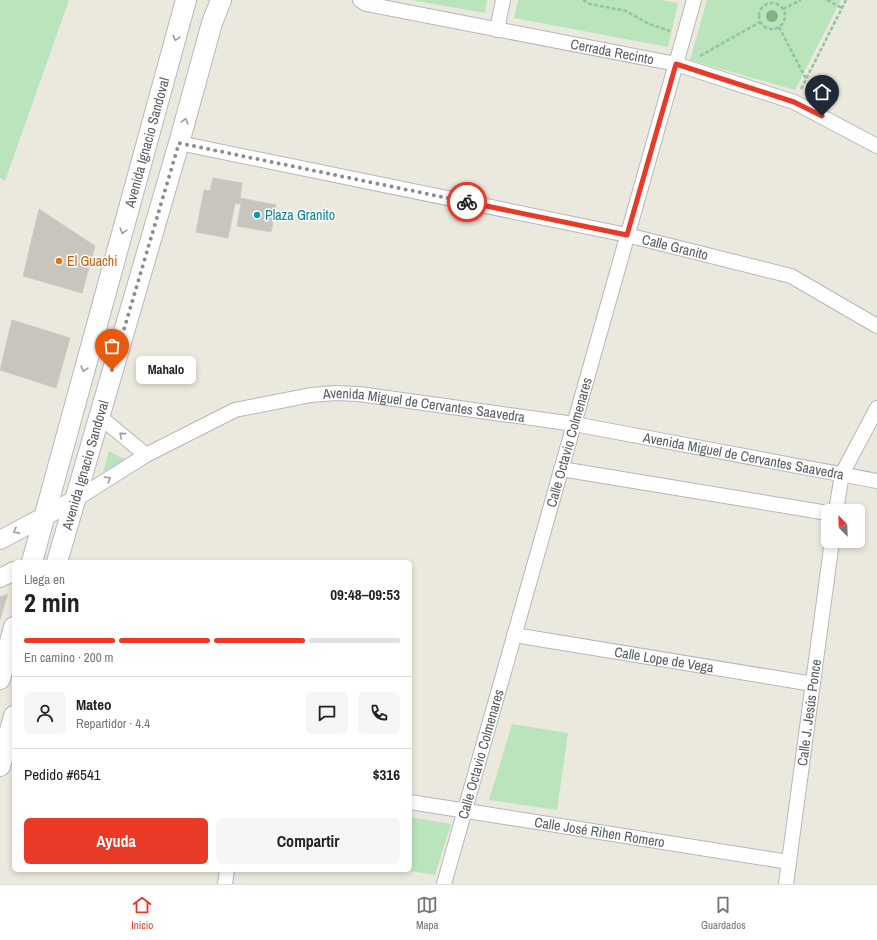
<!DOCTYPE html>
<html lang="es">
<head>
<meta charset="utf-8">
<style>
	:root { --surface:#fff; --page:#f6f6f6; --text:#202124; --muted:#757577; --line:#e0e0e0; --accent:#e93a27 }
	body { margin:0; font-family:"Archivo Narrow",sans-serif; background:var(--page); color:var(--text); height:100vh; display:flex; flex-direction:column; font-size:15px; white-space:nowrap }
	* { box-sizing:border-box; margin:0 }
	p { font-size:13px; color:var(--muted) }
	.icon { flex:none; width:22px; height:22px; fill:none; stroke:currentColor; stroke-width:2; stroke-linecap:round; stroke-linejoin:round }
	.map { position:relative; flex:1; overflow:hidden }
	.sheet { position:absolute; left:12px; top:560px; width:400px; height:312px; display:flex; flex-direction:column; background:var(--surface); border-radius:6px; box-shadow:0 2px 6px #0003 }
	.sheet>* { flex:none }
	.needle { width:26px; rotate:337deg }
	.controls { position:absolute; left:821px; top:504px; display:grid; gap:8px }
	.controls a { display:grid; place-items:center; width:44px; height:44px; border-radius:6px; background:var(--surface); box-shadow:0 2px 6px #0003; font-size:20px }
	.pin { position:absolute; display:grid; place-items:center; width:34px; height:34px; color:#fff; margin:-41px -17px; border-radius:50% 50% 50% 0; rotate:-45deg; box-shadow:0 0 4px #0007 }
	.pin .icon { rotate:45deg }
	.courier { position:absolute; display:grid; place-items:center; width:40px; height:40px; margin:-20px; border:3px solid #e93a27; border-radius:50%; background:#fff; color:#222; box-shadow:0 1px 5px #0007 }
	.bubble { position:absolute; height:28px; border-radius:6px; background:var(--surface); box-shadow:0 2px 6px #0003; font-size:13px; font-weight:800; line-height:28px; text-align:center }
	.headline em { font-style:normal; font-weight:800 }
	.headline div { display:flex; flex-direction:column-reverse }
	.headline { display:flex; align-items:center; justify-content:space-between; height:68px; padding:0 12px }
	h1 { font-size:26px; font-weight:800; line-height:30px }
	.bar { display:grid; grid-template-columns:repeat(4,1fr); gap:6px 4px; align-content:center; height:48px; padding:0 12px }
	.bar i { height:5px; border-radius:3px; background:var(--line) }
	.bar .active { background:var(--accent) }
	.bar p { grid-column:span 4 }
	.line { display:flex; align-items:center; gap:10px; padding:0 12px; border-top:1px solid var(--line) }
	.line div { flex:1 }
	.round { display:grid; place-items:center; flex:none; width:42px; height:42px; border-radius:6px; background:var(--page) }
	.cta { display:flex; gap:8px; margin-top:auto; padding:8px 12px }
	.cta a { flex:1; height:46px; border-radius:6px; background:var(--accent); color:#fff; font-size:16px; font-weight:800; line-height:46px; text-align:center }
	.cta a+a { background:var(--page); color:var(--text) }
	.tab-bar { display:flex; justify-content:space-around; align-items:center; height:56px; border-top:1px solid var(--line); background:var(--surface); font-size:11px; color:var(--muted) }
	.tab-bar a { display:grid; justify-items:center; gap:2px }
	.tab-bar .active { color:var(--accent) }
	.map>svg:first-child { display:block }
	.green { fill:#bae4bb }
	.building { fill:#c8c5be; stroke:#d0cabd }
	.lines { fill:none; stroke-linecap:round; stroke-linejoin:round }
	.minor-casing { stroke:#b5b7bc; stroke-width:16 }
	.tertiary-casing { stroke:#b5b7bc; stroke-width:20 }
	.secondary-casing { stroke:#b5b8be; stroke-width:22 }
	.path { stroke:#93c5a2; stroke-width:2.5; stroke-dasharray:4 2; stroke-linecap:butt }
	.minor { stroke:#fff; stroke-width:14 }
	.tertiary { stroke:#fff; stroke-width:18 }
	.secondary { stroke:#fff; stroke-width:20 }
	.tree { fill:#86b183 }
	.oneway { stroke:#9b9da0 }
	.done { stroke:#8b8d8c; stroke-width:4; stroke-dasharray:0 7.2 }
	.route { stroke:#e93a27; stroke-width:5 }
	.culture-dot { fill:#0f9aa8; stroke:#fff; stroke-width:1.5 }
	.food-dot { fill:#e8710a; stroke:#fff; stroke-width:1.5 }
	.labels { text-anchor:middle; stroke-width:3; stroke-linejoin:round; paint-order:stroke }
	.street-label { font-size:14px; fill:#585b60; stroke:#fff }
	.culture-label { font-size:14px; fill:#0d838f; stroke:#fff; text-anchor:start }
	.food-label { font-size:14px; fill:#c56008; stroke:#fff; text-anchor:start }
</style>
</head>
<body>
<div class="map">
<svg width="877" height="884" viewBox="0 0 877 884">
	<rect width="100%" height="100%" fill="#ebe9de"/>
	<!-- green -->
	<path class="green" d="M0,0H69L5,181L0,178Z
		M411,0H487L485,13Z
		M518,0H660L678,3L668,47L514,18Z
		M707,0H841L795,90L690,60Z
		M109,451L126,460L103,472Z
		M512,724L568,733L557,810L489,800Z
		M410,817L451,824L435,875L406,870H410Z"/>
	<!-- building -->
	<path class="building" d="M213,178L242,183L240,198L276,205L271,232L237,226L241,204L235,203L228,238L196,232L204,190L210,191Z
		M39,209L95,246L82,293L23,276Z
		M12,320L70,338L56,388L0,370Z
		M8,594L0,619V597Z"/>
	<g class="lines">
		<defs>
			<g id="minor">
				<path id="s1" d="M360,0L366,4L676,64L794,102L877,146"/>
				<path d="M497,30L503,0"/>
				<path id="s2" d="M179,143L627,235L791,276L877,326"/>
				<path d="M99,416L146,455"/>
				<path d="M561,469L828,513"/>
				<path id="s3" d="M75,500L146,455L235,410L311,395L335,393L359,394L574,424L877,481"/>
				<path d="M836,511L842,474L877,408"/>
				<path id="s4" d="M514,635L813,684"/>
				<path id="s5" d="M410,802L789,862"/>
				<path d="M225,884L227,870"/>
				<path id="s6" d="M444,884L694,0"/>
				<path id="s7" d="M786,884L832,541"/>
			</g>
			<path id="tertiary" d="M0,540L75,500
				M0,578L14,571"/>
			<g id="secondary">
				<path id="s8" d="M32,562L186,0"/>
				<path id="s9" d="M57,562L179,143L212,23L221,0"/>
				<path d="M0,679L14,627"/>
				<path d="M0,766L14,716"/>
			</g>
		</defs>
		<!-- minor casing -->
		<use href="#minor" class="minor-casing"/>
		<!-- tertiary casing -->
		<use href="#tertiary" class="tertiary-casing"/>
		<!-- secondary casing -->
		<use href="#secondary" class="secondary-casing"/>
		<!-- path -->
		<path class="path" d="M583,0L590,4L626,11L649,24L670,31
			M827,0L842,8
			M759 16a13 13 0 1 1 26 0a13 13 0 1 1-26 0Z
			M783,9L801,0
			M779,27L806,79
			M700,56L760,22
			M801,89L846,0"/>
		<!-- minor -->
		<use href="#minor" class="minor"/>
		<!-- tertiary -->
		<use href="#tertiary" class="tertiary"/>
		<!-- secondary -->
		<use href="#secondary" class="secondary"/>
	</g>
	<!-- trees -->
	<circle class="tree" cx="772" cy="16" r="6"/>
	<!-- one-way arrows -->
	<defs><path id="oneway-chevron" d="M-2-3.5L2.5 0L-2 3.5" fill="none" stroke-width="1.6" stroke-linecap="round" stroke-linejoin="round"/></defs>
	<g class="oneway">
		<use href="#oneway-chevron" transform="translate(176 38) rotate(106)"/>
		<use href="#oneway-chevron" transform="translate(185 121) rotate(-75)"/>
		<use href="#oneway-chevron" transform="translate(123 231) rotate(106)"/>
		<use href="#oneway-chevron" transform="translate(84 369) rotate(106)"/>
		<use href="#oneway-chevron" transform="translate(122 435) rotate(-140)"/>
		<use href="#oneway-chevron" transform="translate(108 479) rotate(-32)"/>
		<use href="#oneway-chevron" transform="translate(16 531) rotate(151)"/>
	</g>
	<g class="lines">
		<!-- done -->
		<path class="done" d="M112,370L179,143L467,202"/>
		<!-- route -->
		<path class="route" d="M467,202L627,235L676,64L794,102L822,116"/>
	</g>
	<!-- markers -->
	<circle class="culture-dot" cx="257" cy="215" r="4"/>
	<circle class="food-dot" cx="59" cy="261" r="4"/>
	<g class="labels">
		<!-- street labels -->
		<g class="street-label">
			<text dy="5" stroke="none"><textPath href="#s1" startOffset="258">Cerrada Recinto</textPath></text>
			<text dy="5" stroke="none"><textPath href="#s8" startOffset="435">Avenida Ignacio Sandoval</textPath></text>
			<text dy="5" stroke="none"><textPath href="#s2" startOffset="507">Calle Granito</textPath></text>
			<text dy="5" stroke="none"><textPath href="#s3" startOffset="375">Avenida Miguel de Cervantes Saavedra</textPath></text>
			<text dy="5" stroke="none"><textPath href="#s6" startOffset="459">Calle Octavio Colmenares</textPath></text>
			<text dy="5" stroke="none"><textPath href="#s3" startOffset="699">Avenida Miguel de Cervantes Saavedra</textPath></text>
			<text dy="5" stroke="none"><textPath href="#s9" startOffset="101">Avenida Ignacio Sandoval</textPath></text>
			<text dy="5" stroke="none"><textPath href="#s4" startOffset="152">Calle Lope de Vega</textPath></text>
			<text dy="5" stroke="none"><textPath href="#s7" startOffset="173">Calle J. Jesús Ponce</textPath></text>
			<text dy="5" stroke="none"><textPath href="#s6" startOffset="135">Calle Octavio Colmenares</textPath></text>
			<text dy="5" stroke="none"><textPath href="#s5" startOffset="192">Calle José Rihen Romero</textPath></text>
		</g>
		<!-- culture labels -->
		<g class="culture-label">
			<text x="265" y="220">Plaza Granito</text>
		</g>
		<!-- food labels -->
		<g class="food-label">
			<text x="67" y="266">El Guachi</text>
		</g>
	</g>
</svg>
<div class="controls">
<a><svg class="needle" viewBox="-14 -14 28 28"><path d="M0-13l5 13h-10z" fill="#e53935"/><path d="M0 13l5-13h-10z" fill="#757577"/></svg></a>
</div>
<div class="pin" style="left:112px;top:370px;background:#ea580c"><svg class="icon" aria-label="bag" viewBox="0 0 24 24"><path d="M5 8h14l-1 12H6zM9 8a3 3 0 0 1 6 0"/></svg></div>
<div class="pin" style="left:822px;top:116px;background:#1f2937"><svg class="icon" aria-label="home" viewBox="0 0 24 24"><path d="M3 11l9-7 9 7M6 9v11h12V9"/></svg></div>
<div class="courier" style="left:467px;top:202px"><svg class="icon" aria-label="bike" viewBox="0 0 24 24"><circle cx="6" cy="16" r="4"/><circle cx="18" cy="16" r="4"/><path d="M6 16l4-8h5l3 8M10 8l3 8H6M13 5h3"/></svg></div>
<div class="bubble" style="left:136px;top:356px;width:60px">Mahalo</div>
<section class="sheet">
<div class="headline"><div><h1>2 min</h1><p>Llega en</p></div><em>09:48–09:53</em></div>
<div class="bar"><i class="active"></i><i class="active"></i><i class="active"></i><i></i><p>En camino · 200 m</p></div>
<div class="line" style="height:72px"><a class="round"><svg class="icon" aria-label="person" viewBox="0 0 24 24"><circle cx="12" cy="8" r="4"/><path d="M4 21q1-7 8-7t8 7"/></svg></a><div><b>Mateo</b><p>Repartidor · 4.4</p></div><a class="round"><svg class="icon" aria-label="chat" viewBox="0 0 24 24"><path d="M4 5h16v11H9l-5 4z"/></svg></a><a class="round"><svg class="icon" aria-label="phone" viewBox="0 0 24 24"><path d="M5 4h4l2 5-3 2q2 4 5 5l2-3 5 2v4C11 20 4 13 5 4z"/></svg></a></div>
<div class="line" style="height:52px"><div>Pedido #6541</div><b>$316</b></div>
<div class="cta"><a>Ayuda</a><a>Compartir</a></div>
</section>
</div>
<nav class="tab-bar">
<a class="active"><svg class="icon" aria-label="home" viewBox="0 0 24 24"><path d="M3 11l9-7 9 7M6 9v11h12V9"/></svg>Inicio</a>
<a><svg class="icon" aria-label="map" viewBox="0 0 24 24"><path d="M3 6l6-2 6 2 6-2v14l-6 2-6-2-6 2zM9 4v14M15 6v14"/></svg>Mapa</a>
<a><svg class="icon" aria-label="saved" viewBox="0 0 24 24"><path d="M7 4h10v16l-5-4-5 4z"/></svg>Guardados</a>
</nav>
</body>
</html>
